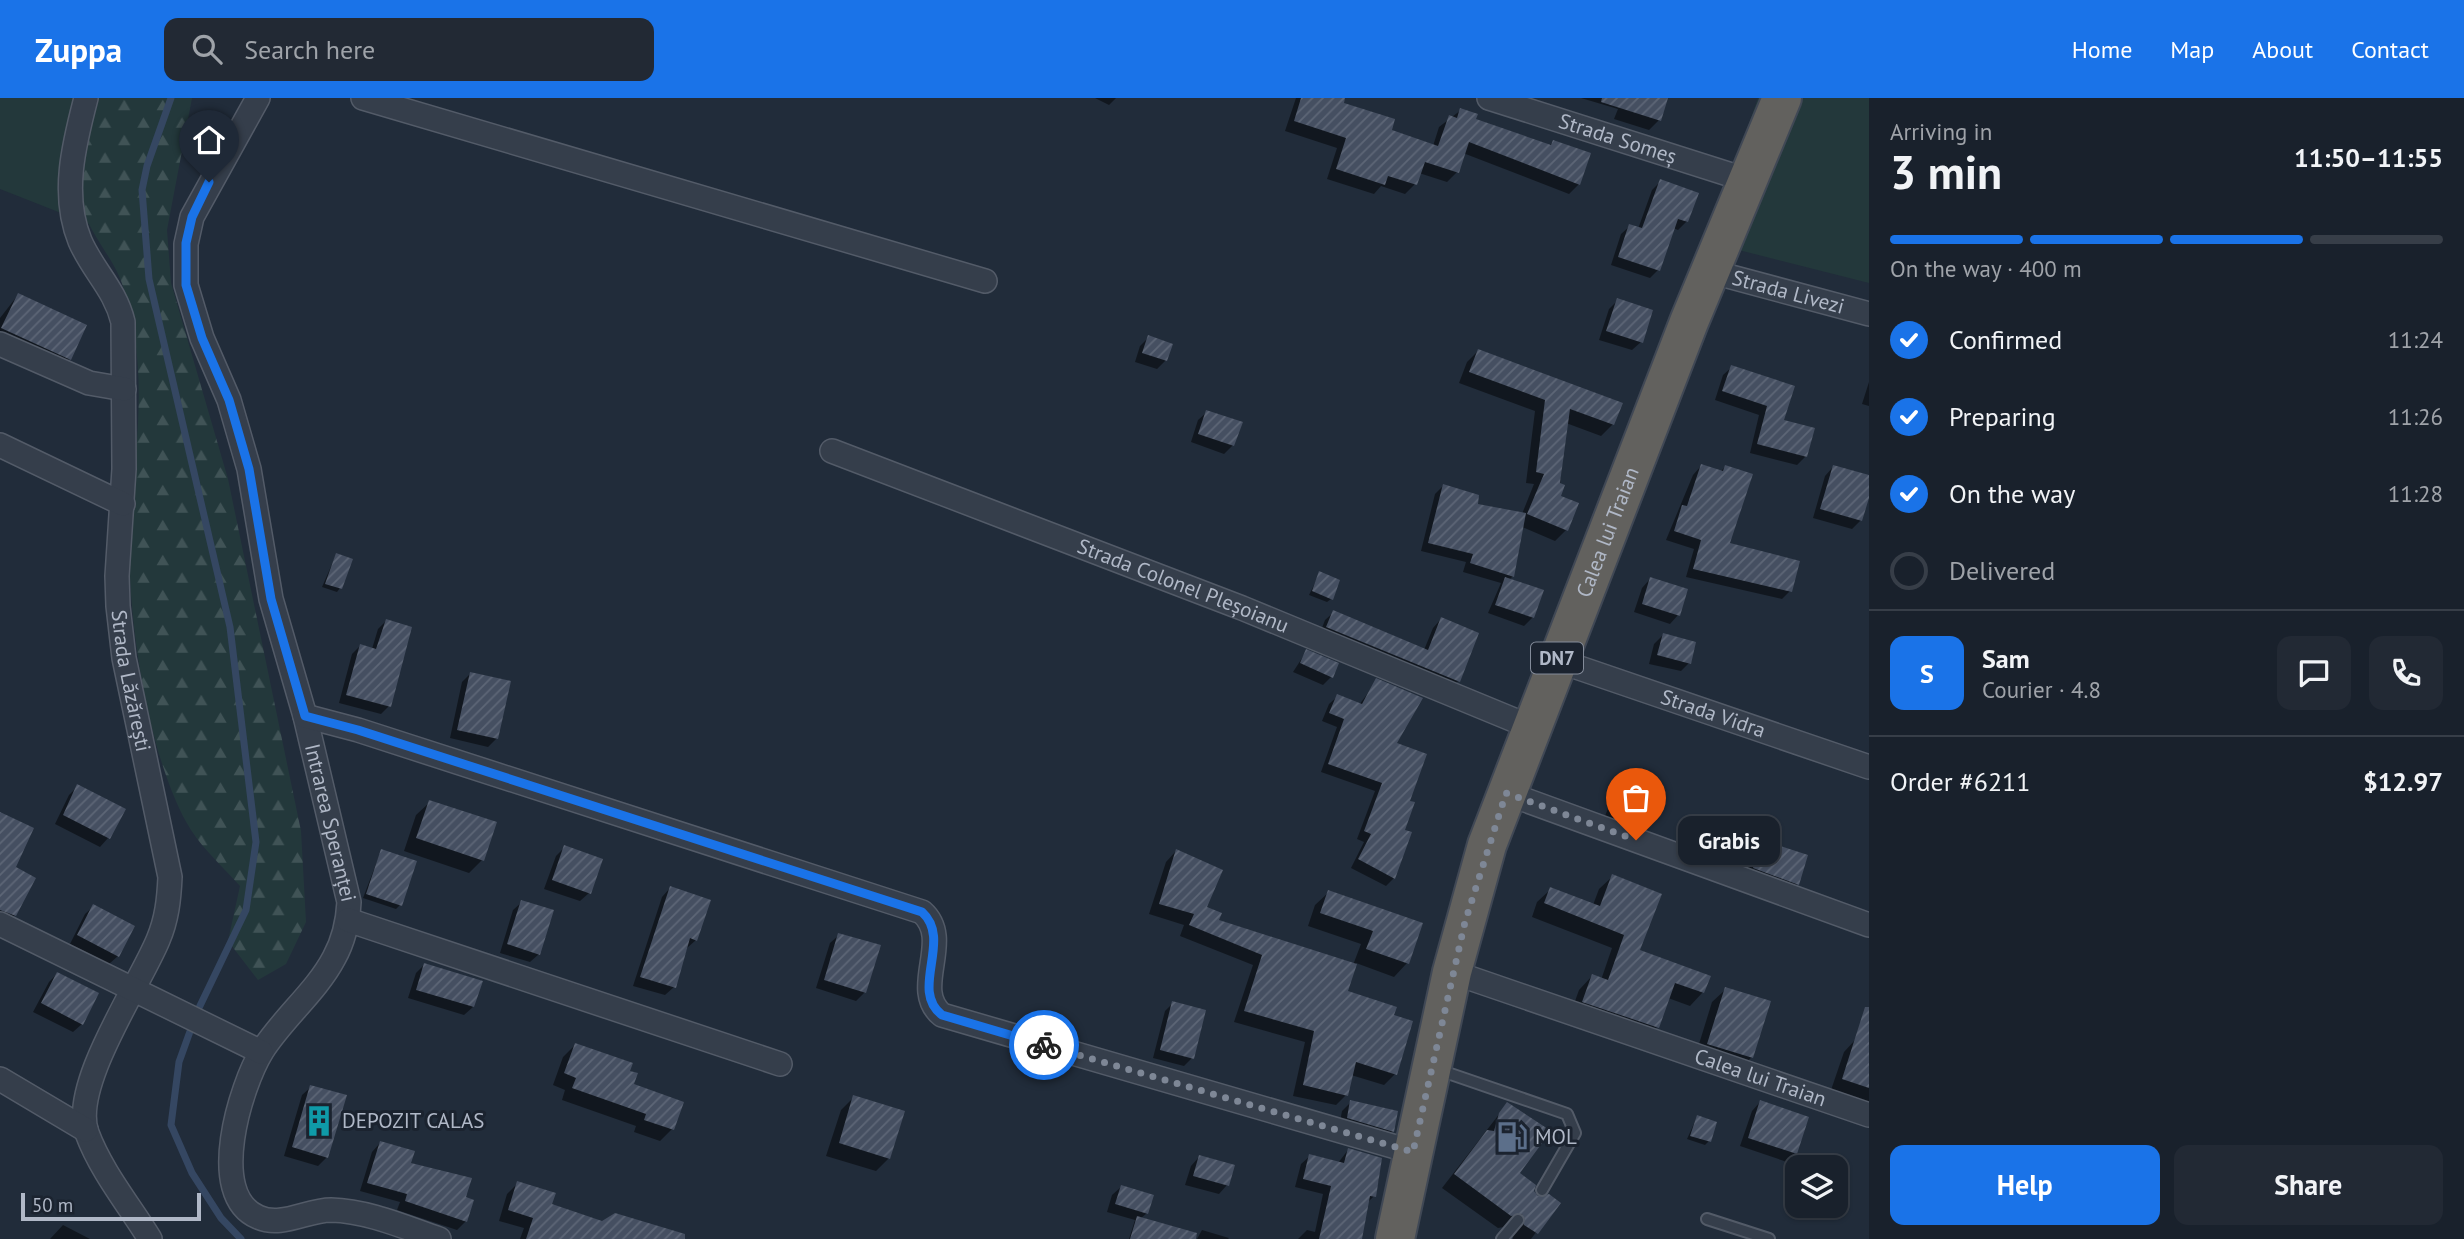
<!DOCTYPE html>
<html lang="en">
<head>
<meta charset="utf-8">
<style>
	:root { --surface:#19212c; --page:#222934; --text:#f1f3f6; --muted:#9fa3a9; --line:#373e48; --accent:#1a73e8 }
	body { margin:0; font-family:"PT Sans",sans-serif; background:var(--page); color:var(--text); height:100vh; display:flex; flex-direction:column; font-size:26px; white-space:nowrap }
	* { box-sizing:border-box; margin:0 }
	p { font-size:23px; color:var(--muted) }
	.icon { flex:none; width:38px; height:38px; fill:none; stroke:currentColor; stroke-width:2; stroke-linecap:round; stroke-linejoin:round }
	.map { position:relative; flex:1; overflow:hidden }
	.sheet { display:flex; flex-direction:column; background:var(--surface); width:595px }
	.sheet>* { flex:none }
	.controls { position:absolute; left:1785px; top:1057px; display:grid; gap:14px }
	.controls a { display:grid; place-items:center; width:63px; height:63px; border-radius:14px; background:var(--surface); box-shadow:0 2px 5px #0004,0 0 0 2px var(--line); font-size:35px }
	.scale { position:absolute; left:21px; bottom:18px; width:180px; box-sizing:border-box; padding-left:7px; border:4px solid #b0b8c7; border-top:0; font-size:19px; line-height:24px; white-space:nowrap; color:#b0b8c7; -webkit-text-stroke:5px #1b232f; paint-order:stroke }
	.pin { position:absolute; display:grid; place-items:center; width:60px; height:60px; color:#fff; margin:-72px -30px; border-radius:50% 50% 50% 0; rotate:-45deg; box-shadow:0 0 7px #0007 }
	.pin .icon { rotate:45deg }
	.courier { position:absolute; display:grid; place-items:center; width:70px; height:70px; margin:-35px; border:5px solid #1a73e8; border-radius:50%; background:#fff; color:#222; box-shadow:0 2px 9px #0007 }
	.bubble { position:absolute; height:49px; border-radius:14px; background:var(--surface); box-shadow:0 2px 5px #0004,0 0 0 2px var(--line); font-size:23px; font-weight:700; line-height:49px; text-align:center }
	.overview em { font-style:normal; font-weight:700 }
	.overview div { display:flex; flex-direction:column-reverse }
	.overview { display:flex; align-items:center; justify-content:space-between; height:119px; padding:0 21px }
	h1 { font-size:46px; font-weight:700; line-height:52px }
	.bar { display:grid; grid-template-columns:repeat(4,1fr); gap:10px 7px; align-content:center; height:84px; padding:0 21px }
	.bar i { height:9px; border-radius:5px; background:var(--line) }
	.bar .current { background:var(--accent) }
	.bar p { grid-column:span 4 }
	.line { display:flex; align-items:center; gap:18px; padding:0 21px; border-top:2px solid var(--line) }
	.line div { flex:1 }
	.round { display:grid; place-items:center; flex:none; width:74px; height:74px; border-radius:14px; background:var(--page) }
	ol { padding:0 21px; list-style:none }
	li { display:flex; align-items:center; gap:21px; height:77px }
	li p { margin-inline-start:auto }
	li .icon { padding:7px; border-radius:50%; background:var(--accent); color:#fff; stroke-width:4 }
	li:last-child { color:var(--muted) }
	li i { width:38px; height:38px; border:4px solid var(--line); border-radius:50% }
	.button { display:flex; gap:14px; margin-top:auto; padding:14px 21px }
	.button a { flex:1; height:80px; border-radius:14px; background:var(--accent); color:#fff; font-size:28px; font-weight:700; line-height:80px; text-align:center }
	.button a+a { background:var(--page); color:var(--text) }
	header { display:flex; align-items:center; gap:42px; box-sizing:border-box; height:98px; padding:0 35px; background:var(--accent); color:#fff }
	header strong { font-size:33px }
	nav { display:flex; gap:38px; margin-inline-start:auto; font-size:24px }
	.search { width:490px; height:63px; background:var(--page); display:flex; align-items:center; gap:18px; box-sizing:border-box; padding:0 24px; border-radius:14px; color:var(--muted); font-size:26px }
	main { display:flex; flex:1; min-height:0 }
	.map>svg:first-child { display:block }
	.green { fill:#23383b }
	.forest { fill:url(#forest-firs) }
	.shadow { fill:#0007 }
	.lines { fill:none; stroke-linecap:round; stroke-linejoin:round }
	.stream { stroke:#354762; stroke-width:7 }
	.building { fill:url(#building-hatch) }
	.service-casing { stroke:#535b68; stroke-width:14 }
	.minor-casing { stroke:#535b68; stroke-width:26 }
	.trunk-casing { stroke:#404855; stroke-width:42 }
	.service { stroke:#353e4b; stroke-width:10 }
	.minor { stroke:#353e4b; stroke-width:23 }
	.trunk { stroke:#62615e; stroke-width:38 }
	.done { stroke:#7e8796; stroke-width:7; stroke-dasharray:0 12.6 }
	.route { stroke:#1a73e8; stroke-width:9 }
	.labels { text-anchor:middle; stroke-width:6; stroke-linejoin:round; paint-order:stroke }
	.shield { fill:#1b232f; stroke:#838b99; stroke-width:2 }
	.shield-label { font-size:19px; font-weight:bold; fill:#b0b8c7 }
	.street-label { font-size:21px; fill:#b0b8c7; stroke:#1b232f }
	.poi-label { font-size:21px; fill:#b0b8c7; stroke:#1b232f; text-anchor:start }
</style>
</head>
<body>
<header>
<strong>Zuppa</strong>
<div class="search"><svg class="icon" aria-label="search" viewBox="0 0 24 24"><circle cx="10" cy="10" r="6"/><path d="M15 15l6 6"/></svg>Search here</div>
<nav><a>Home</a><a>Map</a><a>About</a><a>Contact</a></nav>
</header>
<main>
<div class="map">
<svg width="1869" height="1141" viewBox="0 0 1869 1141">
	<defs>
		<pattern id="forest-firs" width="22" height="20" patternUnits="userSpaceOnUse" patternTransform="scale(1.75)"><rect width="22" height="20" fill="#23383b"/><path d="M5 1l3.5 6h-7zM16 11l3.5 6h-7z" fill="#405356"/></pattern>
		<pattern id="building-hatch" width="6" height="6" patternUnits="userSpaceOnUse" patternTransform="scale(1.75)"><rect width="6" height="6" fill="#454f61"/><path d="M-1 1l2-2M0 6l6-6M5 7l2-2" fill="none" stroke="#5d6676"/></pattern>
	</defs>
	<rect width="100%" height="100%" fill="#212c3a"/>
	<!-- green -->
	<path class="green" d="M0,0H100L84,48L80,94L89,126L0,91Z
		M1758,0H1869V185L1707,144Z"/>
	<!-- forest -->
	<path class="forest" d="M100,0H192L167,132L171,185L228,381L301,733L306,824L286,866L258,882L228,843L240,788C224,770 204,752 191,732C148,664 125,510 130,429C134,361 145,304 134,234C131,217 126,194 119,178C106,149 81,126 80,92C79,60 90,30 100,0Z"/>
	<!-- shadow -->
	<path class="shadow" d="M1095,0H1116L1109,7Z
		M1296,0H1343L1342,6L1389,33L1433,48L1439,29L1461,12L1474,22L1549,48L1553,44L1579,86L1569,96L1463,55L1457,74L1447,84L1419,75L1415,86L1405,96L1381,88L1374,96L1327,81L1337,50L1285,33Z
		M1581,0H1667L1659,22L1649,32L1614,21L1618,11Z
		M1661,83L1687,123L1678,132L1673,130L1658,172L1650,180L1611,167L1621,136L1630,128L1638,131L1652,92Z
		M18,197L69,261L56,274L0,248V220Z
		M1618,202L1641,244L1632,252L1599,242L1609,211Z
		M1149,239L1166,262L1157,271L1135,264L1140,248Z
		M1478,253L1613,326L1601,338L1566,325L1559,398L1566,432L1555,443L1522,429L1513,478L1509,482L1533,519L1524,528L1488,515L1501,485L1463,474L1466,464L1421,453L1435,396L1443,388L1477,407L1522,416L1534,386L1526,385L1535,313L1459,285L1467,264Z
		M1732,269L1781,323L1806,358L1797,367L1750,355L1759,317L1715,302L1723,277Z
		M1869,284V308L1862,306Z
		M1207,314L1233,347L1224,356L1191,344L1198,322Z
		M1701,368L1720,374L1725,369L1728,447L1790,493L1782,501L1686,479L1694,451L1666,442L1693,377Z
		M1833,369L1869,379V394L1861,422L1852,431L1813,420L1825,378Z
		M336,457L340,490L337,494L322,489Z
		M1320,475L1331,501L1327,504L1309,497Z
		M1650,481L1678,517L1670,526L1634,514L1642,490Z
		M1334,514L1424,552L1433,530L1441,521L1477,536L1458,583L1450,592L1319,538L1325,522Z
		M386,523L389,608L381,616L339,605L352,556L360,548L372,551L378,531Z
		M1663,537L1689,565L1681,573L1649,566L1654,546Z
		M1306,554L1331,579L1323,587L1293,574Z
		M470,576L497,640L488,649L450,640L462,584Z
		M1377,583L1408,704L1394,780L1386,788L1351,770L1364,744L1357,741L1375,693L1321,674L1337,629L1322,623L1329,606L1338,598L1359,607Z
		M78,688L108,740L100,749L55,726L69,697Z
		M1621,690L1639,718L1630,727L1605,718L1613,698Z
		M430,704L482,762L469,775L404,753L416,717Z
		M0,741L14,770L15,817L5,827L0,825Z
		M1762,744L1797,786L1789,794L1745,778L1754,753Z
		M564,750L589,795L580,803L544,791L556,758Z
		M381,753L400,807L396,811L363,800Z
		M1176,753L1204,810L1217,823L1353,867L1361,846L1308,828L1315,807L1329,794L1421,826L1407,865L1394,879L1356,865L1346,895L1392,919L1395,976L1384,987L1351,977L1346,997L1336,1007L1293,998L1305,944L1234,924L1253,867L1180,838L1184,827L1149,816L1166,764Z
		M1613,778L1638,853L1703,894L1690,908L1668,900L1657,929L1644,942L1570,917L1579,892L1592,878L1601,882L1612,850L1532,819L1537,804L1551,791L1593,807L1599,791Z
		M670,790L696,842L687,850L674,889L665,897L633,888L662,799Z
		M522,804L539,856L530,864L500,855L513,812Z
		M94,808L118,858L109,866L70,846L85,816Z
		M839,837L865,894L856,903L816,890L830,845Z
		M424,867L473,909L464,917L408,900L416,875Z
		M57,876L82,926L73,934L33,914L49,884Z
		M1726,891L1752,959L1738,972L1695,959L1712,904Z
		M1173,905L1192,960L1184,968L1153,960L1165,913Z
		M1855,942L1869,947V1004L1831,992L1844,954Z
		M575,947L628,974L631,988L682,1005L672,1031L660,1043L634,1034L636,1028L562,1002L565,992L553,987L563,959Z
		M311,989L327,1059L318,1068L284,1058L302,997Z
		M854,999L889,1060L876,1073L826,1058L841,1012Z
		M1351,1004L1393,1033L1384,1042L1339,1029L1342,1013Z
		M1760,1004L1795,1055L1787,1064L1740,1048L1752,1013Z
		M1507,1006L1517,1076L1537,1100L1558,1105L1531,1141H1513L1510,1128L1498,1130L1442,1090Z
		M1697,1019L1709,1043L1705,1047L1687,1041Z
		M380,1045L464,1100L466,1123L457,1132L397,1112L400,1104L360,1093L372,1054Z
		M1348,1052L1379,1081L1374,1098L1367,1105L1360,1141H1298L1307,1132L1315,1134L1323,1096L1295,1089L1301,1066L1310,1058L1338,1065Z
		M1199,1059L1227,1087L1219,1096L1185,1087L1191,1068Z
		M518,1085L550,1107L651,1141H520L524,1130L499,1123L507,1096Z
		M1121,1089L1147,1115L1140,1121L1157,1141H1129L1135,1122L1107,1114L1112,1097Z
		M63,1127L90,1141H50Z
		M1202,1132L1229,1140L1228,1141H1197Z"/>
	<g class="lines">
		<!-- stream -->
		<path class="stream" d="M171,0L147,68L142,92L149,181L230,529L256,744L246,812L197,914L179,964L171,1027L192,1075L221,1120L241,1141"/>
	</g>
	<!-- building -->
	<path class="building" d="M1301,0H1345L1344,5L1395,21L1392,32L1438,48L1449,17L1457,20L1460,10L1478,16L1476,21L1551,47L1553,42L1591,55L1580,87L1469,44L1459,75L1425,64L1417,87L1388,78L1385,87L1336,71L1346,40L1294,23Z
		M1602,0H1668L1661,23L1601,4Z
		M1660,81L1699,95L1688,124L1678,121L1660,173L1618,159L1629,126L1642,130Z
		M18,195L87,227L71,262L1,230Z
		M1617,200L1653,212L1643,245L1606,233Z
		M1148,237L1173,246L1167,263L1142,255Z
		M1478,251L1623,305L1614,327L1570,311L1560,385L1565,387L1561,398L1579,405L1568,433L1527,416L1544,376L1536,374L1545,302L1469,274Z
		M1731,267L1795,288L1784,322L1815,330L1807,359L1757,346L1767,308L1722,293Z
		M1206,312L1243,324L1234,348L1198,336Z
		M1701,366L1723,373L1725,367L1753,376L1730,445L1800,463L1792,494L1693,471L1701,442L1674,433L1682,407L1687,408Z
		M1833,367L1869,377V400L1862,423L1820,411Z
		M1443,386L1479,397L1478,406L1526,415L1514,479L1470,465L1473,456L1428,445Z
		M336,455L353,461L342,491L325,486Z
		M1319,473L1340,482L1333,502L1312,493Z
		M1505,479L1544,492L1534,520L1495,507Z
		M1650,479L1688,491L1680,518L1642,506Z
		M1333,512L1428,552L1441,519L1479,535L1460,584L1326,529Z
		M386,521L412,529L391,609L346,597L360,546L376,551Z
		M1663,535L1696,544L1691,566L1657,557Z
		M1306,551L1339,565L1333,580L1300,565Z
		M470,574L511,583L498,641L457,632Z
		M1376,580L1423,600L1397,645L1427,656L1410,703L1415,704L1405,732L1412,734L1395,781L1358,761L1371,736L1364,733L1382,685L1328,666L1344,621L1329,615L1337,596L1362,606Z
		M77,686L126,711L110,741L63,717Z
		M1621,688L1648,697L1640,719L1613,710Z
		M429,702L497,724L484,763L416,740Z
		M0,714L34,730L16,769L36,780L16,818L0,812Z
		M1762,742L1808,757L1799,787L1753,770Z
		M564,747L603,761L591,796L552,782Z
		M381,751L417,763L402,808L366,796Z
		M1176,751L1223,772L1207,809L1222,815L1219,822L1357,866L1348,893L1397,909L1394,917L1413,923L1397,977L1356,964L1348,998L1303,987L1314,933L1244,913L1262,857L1189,827L1194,816L1159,806Z
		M1612,776L1662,796L1640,852L1711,878L1704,895L1675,885L1659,930L1582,904L1592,876L1608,882L1624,837L1544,805L1550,789L1600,808Z
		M670,788L711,802L697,843L690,840L676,890L640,879Z
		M1328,792L1423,825L1409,866L1366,851L1373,833L1320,815Z
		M521,802L554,812L540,857L507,846Z
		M93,806L135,828L119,859L77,837Z
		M838,835L881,847L866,895L824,882Z
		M424,865L483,883L474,909L416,892Z
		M57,874L99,895L83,927L41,905Z
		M1725,889L1771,903L1753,960L1707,946Z
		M1172,903L1206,912L1194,961L1160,952Z
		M1865,909H1869V990L1842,981Z
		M575,945L633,965L630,973L638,975L634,986L684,1004L674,1032L644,1022L646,1016L572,990L576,980L564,975Z
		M310,987L347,997L328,1060L292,1049Z
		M853,997L905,1013L890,1061L839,1045Z
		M1350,1002L1398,1013L1394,1034L1347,1020Z
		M1760,1002L1809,1019L1797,1056L1748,1040Z
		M1507,1004L1551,1033L1520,1075L1536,1087L1534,1093L1538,1098L1549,1096L1561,1105L1538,1136L1524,1127L1522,1116L1511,1118L1454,1076L1487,1032L1494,1033L1499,1015Z
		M1697,1017L1717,1024L1711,1044L1690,1038Z
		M380,1043L415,1053L411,1065L472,1080L466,1099L474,1102L467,1124L405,1103L407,1096L367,1085Z
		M1348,1050L1382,1060L1376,1099L1370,1098L1362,1141H1319L1331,1088L1303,1081L1309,1056L1344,1065Z
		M1199,1057L1235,1067L1229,1088L1193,1078Z
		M517,1083L556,1095L552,1106L602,1123L615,1115L685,1136V1141H526L533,1120L508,1112Z
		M1121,1087L1154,1097L1148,1116L1115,1106Z
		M1137,1118L1197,1135L1196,1141H1130Z"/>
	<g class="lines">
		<defs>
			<path id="service" d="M1439,972L1567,1016L1575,1035L1542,1092
				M1707,1121L1769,1141
				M1502,1141L1518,1122"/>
			<g id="minor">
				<path id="s1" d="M86,0C74,46 61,97 80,143C93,173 115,191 123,224L124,371L117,478L118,508L124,560L170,779C169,801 167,821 158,842C139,888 70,988 87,1035C101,1073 129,1107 150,1141"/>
				<path id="s2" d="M258,0L192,119L186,146V187L202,240L229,302L249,371L271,501L305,618L349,804C348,823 344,842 334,860C316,894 283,920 262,953C241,987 206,1097 258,1119C281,1130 307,1112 331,1112C368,1113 404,1129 439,1141"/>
				<path d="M363,0L985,183"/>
				<path id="s3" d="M1489,0L1747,82"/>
				<path id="s4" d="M1709,173L1869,216"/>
				<path d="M0,246L89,285L124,291"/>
				<path d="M0,347L123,406"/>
				<path id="s5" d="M832,353L1242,510L1531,629"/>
				<path id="s6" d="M1556,562L1869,669"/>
				<path d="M305,618L358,632L922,814C954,842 910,891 942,917L1413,1054"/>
				<path d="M1506,695L1869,827"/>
				<path d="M348,822L780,966"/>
				<path d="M0,826L261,954"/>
				<path id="s7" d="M1452,874L1869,1017"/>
				<path d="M0,981L86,1032"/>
			</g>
			<g id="trunk">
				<path id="s8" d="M1395,1141L1452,874L1487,747L1689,224L1782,0"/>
			</g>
		</defs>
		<!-- service casing -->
		<use href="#service" class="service-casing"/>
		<!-- minor casing -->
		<use href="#minor" class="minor-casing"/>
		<!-- trunk casing -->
		<use href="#trunk" class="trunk-casing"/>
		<!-- service -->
		<use href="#service" class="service"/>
		<!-- minor -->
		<use href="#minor" class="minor"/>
		<!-- trunk -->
		<use href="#trunk" class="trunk"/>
	</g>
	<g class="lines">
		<!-- done -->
		<path class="done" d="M1044,947L1413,1054L1465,824L1506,695L1636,742"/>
		<!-- route -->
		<path class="route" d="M209,84L192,119L186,145V187L202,240L229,302L249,371L271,501L305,618L358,632L922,814C953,842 909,892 942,917L1044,947"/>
	</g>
	<!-- icons -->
	<defs>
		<symbol id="building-bare" viewBox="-9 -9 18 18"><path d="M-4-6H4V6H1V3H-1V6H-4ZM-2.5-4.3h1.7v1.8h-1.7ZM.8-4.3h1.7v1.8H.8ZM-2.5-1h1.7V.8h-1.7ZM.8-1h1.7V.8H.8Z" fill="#0f9aa8" stroke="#1b232f" stroke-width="2.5" paint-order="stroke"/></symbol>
		<symbol id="fuel-bare" viewBox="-9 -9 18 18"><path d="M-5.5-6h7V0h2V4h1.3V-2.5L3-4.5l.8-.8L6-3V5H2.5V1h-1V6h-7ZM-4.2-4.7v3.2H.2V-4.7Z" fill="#5c6f8a" stroke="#1b232f" stroke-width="2.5" paint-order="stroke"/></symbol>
	</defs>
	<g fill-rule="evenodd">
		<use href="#building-bare" x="297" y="1001" width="44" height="44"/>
		<use href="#fuel-bare" x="1490" y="1017" width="44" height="44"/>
	</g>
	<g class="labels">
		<!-- shield labels -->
		<rect class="shield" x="1531" y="544.5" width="52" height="31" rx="5"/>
		<g class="shield-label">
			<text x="1557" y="567">DN7</text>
		</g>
		<!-- street labels -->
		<g class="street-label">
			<text dy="7" stroke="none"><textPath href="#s3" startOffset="135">Strada Someș</textPath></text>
			<text dy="7" stroke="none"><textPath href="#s4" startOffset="82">Strada Livezi</textPath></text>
			<text dy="7" stroke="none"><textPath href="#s8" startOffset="740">Calea lui Traian</textPath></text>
			<text dy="7" stroke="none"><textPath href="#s5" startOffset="376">Strada Colonel Pleșoianu</textPath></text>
			<text dy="7" stroke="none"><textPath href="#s1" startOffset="598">Strada Lăzărești</textPath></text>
			<text dy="7" stroke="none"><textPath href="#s6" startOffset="166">Strada Vidra</textPath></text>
			<text dy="7" stroke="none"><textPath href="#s2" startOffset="763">Intrarea Speranței</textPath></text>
			<text dy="7" stroke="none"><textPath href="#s7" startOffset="326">Calea lui Traian</textPath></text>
		</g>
		<!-- poi labels -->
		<g class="poi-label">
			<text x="342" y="1030">DEPOZIT CALAS</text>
			<text x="1535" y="1046">MOL</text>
		</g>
	</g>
</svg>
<div class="controls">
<a><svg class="icon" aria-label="layers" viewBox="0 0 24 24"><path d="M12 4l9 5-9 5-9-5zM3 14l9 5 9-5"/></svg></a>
</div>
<div class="scale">50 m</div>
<div class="pin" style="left:1636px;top:742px;background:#ea580c"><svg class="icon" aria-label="bag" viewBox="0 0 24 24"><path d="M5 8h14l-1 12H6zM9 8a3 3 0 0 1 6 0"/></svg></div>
<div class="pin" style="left:209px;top:84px;background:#1f2937"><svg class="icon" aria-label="home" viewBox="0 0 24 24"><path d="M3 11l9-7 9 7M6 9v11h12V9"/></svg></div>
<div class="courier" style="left:1044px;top:947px"><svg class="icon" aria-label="bike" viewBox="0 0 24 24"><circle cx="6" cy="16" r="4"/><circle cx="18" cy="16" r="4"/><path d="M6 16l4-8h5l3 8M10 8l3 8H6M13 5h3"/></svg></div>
<div class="bubble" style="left:1678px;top:718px;width:102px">Grabis</div>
</div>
<section class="sheet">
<div class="overview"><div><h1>3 min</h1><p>Arriving in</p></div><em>11:50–11:55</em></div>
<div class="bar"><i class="current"></i><i class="current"></i><i class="current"></i><i></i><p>On the way · 400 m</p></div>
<ol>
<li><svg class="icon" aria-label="check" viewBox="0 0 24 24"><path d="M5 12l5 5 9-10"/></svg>Confirmed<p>11:24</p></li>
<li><svg class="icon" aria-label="check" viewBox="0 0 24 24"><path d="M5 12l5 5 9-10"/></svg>Preparing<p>11:26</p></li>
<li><svg class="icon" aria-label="check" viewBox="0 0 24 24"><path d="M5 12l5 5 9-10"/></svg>On the way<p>11:28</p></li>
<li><i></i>Delivered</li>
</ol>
<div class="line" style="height:126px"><b class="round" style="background:var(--accent);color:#fff">S</b><div><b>Sam</b><p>Courier · 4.8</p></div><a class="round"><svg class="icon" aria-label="chat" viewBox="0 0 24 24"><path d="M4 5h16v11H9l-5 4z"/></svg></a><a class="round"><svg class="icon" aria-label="phone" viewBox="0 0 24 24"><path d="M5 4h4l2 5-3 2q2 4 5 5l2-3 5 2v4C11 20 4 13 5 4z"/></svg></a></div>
<div class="line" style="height:91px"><div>Order #6211</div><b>$12.97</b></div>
<div class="button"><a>Help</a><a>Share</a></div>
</section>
</main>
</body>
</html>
